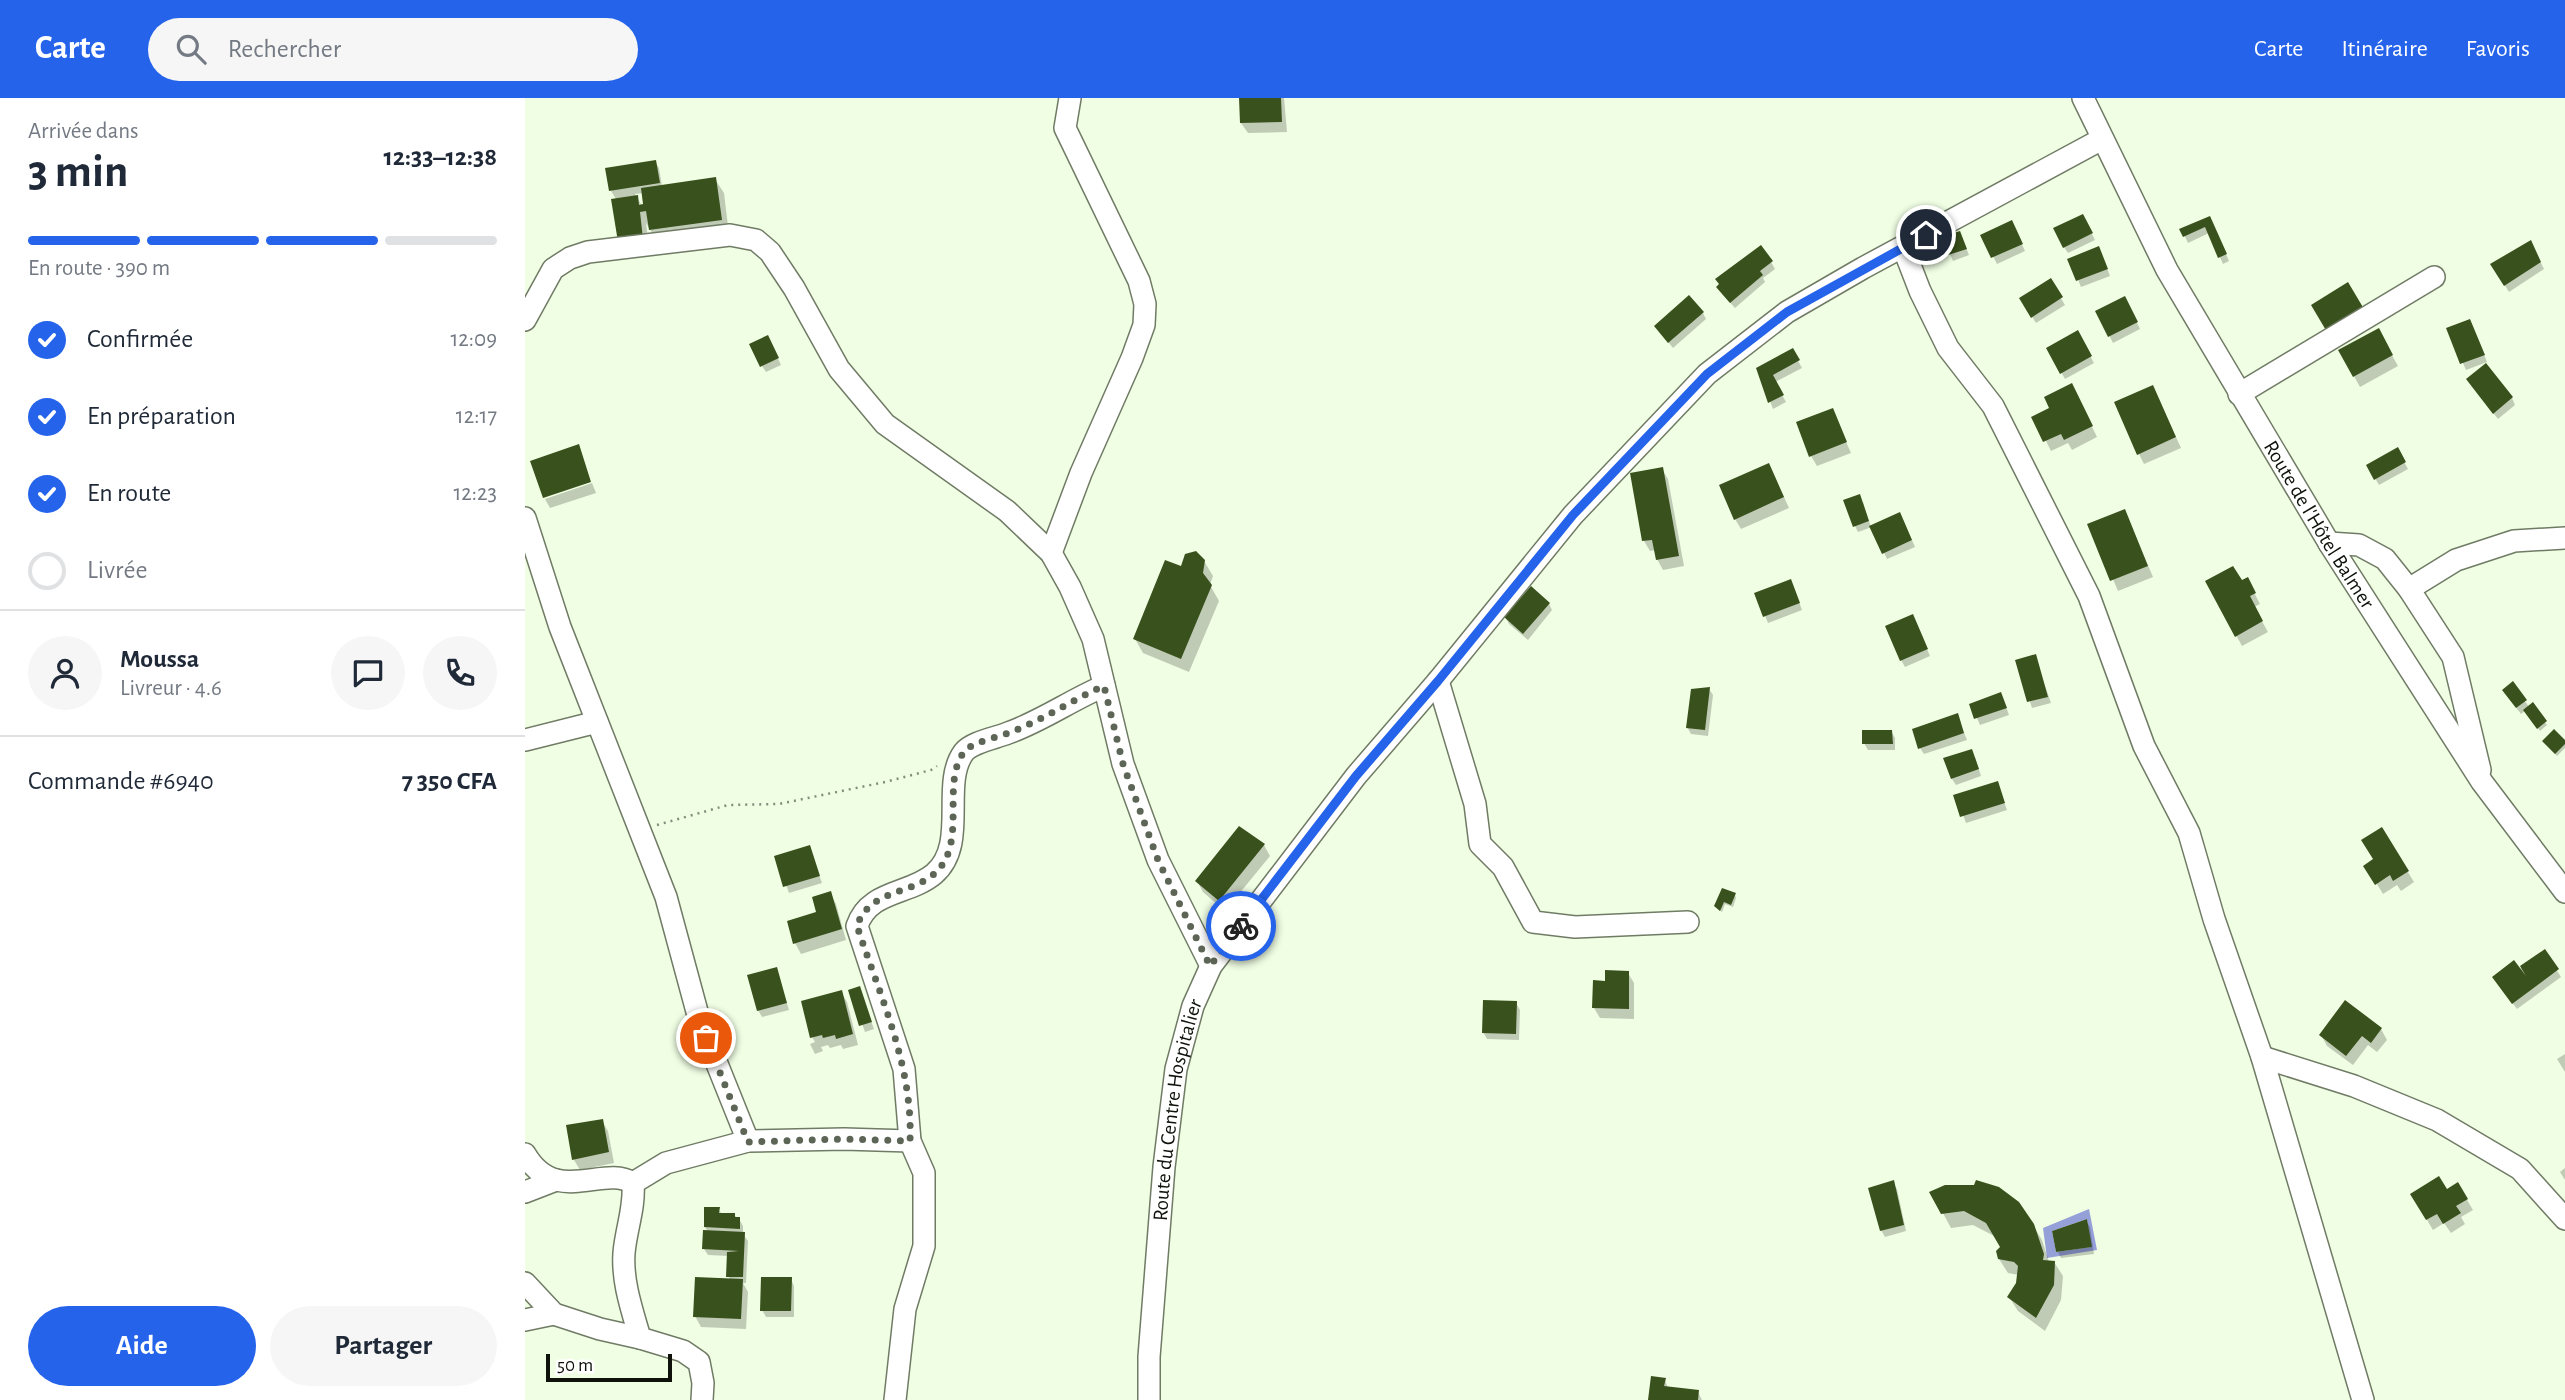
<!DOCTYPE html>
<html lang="fr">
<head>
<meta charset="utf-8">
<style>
	:root { --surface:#fff; --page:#f6f6f7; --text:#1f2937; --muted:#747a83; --line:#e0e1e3; --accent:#2563eb }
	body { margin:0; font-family:"Alegreya Sans",sans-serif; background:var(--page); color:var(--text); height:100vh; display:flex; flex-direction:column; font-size:26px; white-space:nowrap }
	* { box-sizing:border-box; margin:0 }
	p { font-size:23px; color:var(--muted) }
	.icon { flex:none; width:38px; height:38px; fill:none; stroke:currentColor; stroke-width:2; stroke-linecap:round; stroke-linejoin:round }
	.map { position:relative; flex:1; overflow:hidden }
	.sheet { display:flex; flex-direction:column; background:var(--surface); width:525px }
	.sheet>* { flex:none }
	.scale { position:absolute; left:21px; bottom:18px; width:126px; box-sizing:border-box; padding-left:7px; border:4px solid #0e120a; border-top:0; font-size:19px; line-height:24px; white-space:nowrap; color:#0e120a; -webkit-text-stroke:5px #fff; paint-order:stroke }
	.pin { position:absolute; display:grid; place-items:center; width:60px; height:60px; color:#fff; margin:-30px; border:4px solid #fff; border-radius:50%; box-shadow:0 2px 7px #0007 }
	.courier { position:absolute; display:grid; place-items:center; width:70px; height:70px; margin:-35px; border:5px solid #2563eb; border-radius:50%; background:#fff; color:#222; box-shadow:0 2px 9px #0007 }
	.head em { font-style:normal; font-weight:700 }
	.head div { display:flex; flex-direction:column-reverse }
	.head { display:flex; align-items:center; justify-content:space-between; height:119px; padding:0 28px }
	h1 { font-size:46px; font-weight:700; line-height:52px }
	.bar { display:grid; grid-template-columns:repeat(4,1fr); gap:10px 7px; align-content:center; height:84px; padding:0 28px }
	.bar i { height:9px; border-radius:5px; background:var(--line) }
	.bar .selected { background:var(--accent) }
	.bar p { grid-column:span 4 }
	.line { display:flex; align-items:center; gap:18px; padding:0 28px; border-top:2px solid var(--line) }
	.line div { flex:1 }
	.round { display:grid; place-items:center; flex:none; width:74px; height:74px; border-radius:37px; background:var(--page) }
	ol { padding:0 28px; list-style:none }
	li { display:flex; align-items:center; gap:21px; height:77px }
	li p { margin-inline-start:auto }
	li .icon { padding:7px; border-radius:50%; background:var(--accent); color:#fff; stroke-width:4 }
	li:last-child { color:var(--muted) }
	li i { width:38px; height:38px; border:4px solid var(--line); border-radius:50% }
	.cta { display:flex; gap:14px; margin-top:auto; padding:14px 28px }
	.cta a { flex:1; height:80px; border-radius:42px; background:var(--accent); color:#fff; font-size:28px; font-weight:700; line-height:80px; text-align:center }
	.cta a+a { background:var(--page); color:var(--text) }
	header { display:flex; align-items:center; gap:42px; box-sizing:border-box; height:98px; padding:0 35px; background:var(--accent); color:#fff }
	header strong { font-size:33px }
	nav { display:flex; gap:38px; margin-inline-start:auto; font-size:24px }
	.search { width:490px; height:63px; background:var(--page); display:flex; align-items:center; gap:18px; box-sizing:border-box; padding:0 24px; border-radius:38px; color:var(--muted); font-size:26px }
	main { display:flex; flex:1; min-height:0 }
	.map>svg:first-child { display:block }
	.water { fill:#95a0d9; fill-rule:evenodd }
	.shadow { fill:#0003; fill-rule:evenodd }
	.building { fill:#39511c }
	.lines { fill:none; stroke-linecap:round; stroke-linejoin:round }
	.minor-casing { stroke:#707b65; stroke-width:24 }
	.path { stroke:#848d7c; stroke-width:2.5; stroke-dasharray:2 5; stroke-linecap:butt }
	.minor { stroke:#fff; stroke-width:21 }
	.done { stroke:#5d6556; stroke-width:7; stroke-dasharray:0 12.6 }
	.route { stroke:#2563eb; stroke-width:9 }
	.labels { text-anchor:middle; stroke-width:7; stroke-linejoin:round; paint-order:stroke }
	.street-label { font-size:21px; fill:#0e120a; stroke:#fff }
</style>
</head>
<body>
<header>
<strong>Carte</strong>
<div class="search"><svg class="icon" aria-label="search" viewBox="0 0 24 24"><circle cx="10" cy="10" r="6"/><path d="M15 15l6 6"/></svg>Rechercher</div>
<nav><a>Carte</a><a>Itinéraire</a><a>Favoris</a></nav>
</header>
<main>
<section class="sheet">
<div class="head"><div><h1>3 min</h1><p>Arrivée dans</p></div><em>12:33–12:38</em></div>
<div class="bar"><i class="selected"></i><i class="selected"></i><i class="selected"></i><i></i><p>En route · 390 m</p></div>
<ol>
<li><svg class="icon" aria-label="check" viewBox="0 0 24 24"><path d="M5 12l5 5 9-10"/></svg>Confirmée<p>12:09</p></li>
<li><svg class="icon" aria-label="check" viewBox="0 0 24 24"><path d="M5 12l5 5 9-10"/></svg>En préparation<p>12:17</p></li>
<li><svg class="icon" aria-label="check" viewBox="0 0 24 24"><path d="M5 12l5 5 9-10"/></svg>En route<p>12:23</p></li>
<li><i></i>Livrée</li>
</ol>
<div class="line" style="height:126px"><a class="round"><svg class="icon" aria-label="person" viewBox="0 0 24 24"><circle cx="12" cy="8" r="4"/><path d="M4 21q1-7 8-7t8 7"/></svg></a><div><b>Moussa</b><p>Livreur · 4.6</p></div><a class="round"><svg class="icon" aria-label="chat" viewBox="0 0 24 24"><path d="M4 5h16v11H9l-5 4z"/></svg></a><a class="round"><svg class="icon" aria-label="phone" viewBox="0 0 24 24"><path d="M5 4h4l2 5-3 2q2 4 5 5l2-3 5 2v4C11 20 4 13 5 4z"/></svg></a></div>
<div class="line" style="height:91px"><div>Commande #6940</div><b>7 350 CFA</b></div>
<div class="cta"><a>Aide</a><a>Partager</a></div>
</section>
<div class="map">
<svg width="2040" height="1302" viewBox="0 0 2040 1302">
	<rect width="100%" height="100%" fill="#f0fee4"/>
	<!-- water -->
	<path class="water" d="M1564,1111L1572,1152L1522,1160L1518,1130ZM1562,1121L1566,1149L1531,1154L1527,1133Z"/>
	<!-- shadow -->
	<path class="shadow" d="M716,0H759L762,34L723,35L716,25Z
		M130,64L134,70L137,88L190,81L199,95L204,136L134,146L121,125L125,155L86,93ZM119,95L120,107L117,108L110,96Z
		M1561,124L1570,142L1543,155L1539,149Z
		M1688,126L1704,163L1698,166L1684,135L1663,145L1657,132Z
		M1490,131L1500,153L1472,166L1458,138Z
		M1435,135L1444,157L1428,163L1425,156Z
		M2009,151L2019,171L1984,194L1967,167Z
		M1577,157L1585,178L1556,189L1545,162Z
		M1246,164L1250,171L1238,180L1240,184L1210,210L1197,196Z
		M1525,182L1540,207L1511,225L1496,201Z
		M1603,206L1615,231L1588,245L1572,214Z
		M1178,215L1181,221L1148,250L1135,234Z
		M1948,229L1962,264L1941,272L1923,231Z
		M1853,232L1873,268L1835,289L1815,253Z
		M1552,234L1569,265L1540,281L1523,251Z
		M246,246L256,267L241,274L237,268Z
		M1267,252L1277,270L1250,284L1261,304L1248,311L1233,271Z
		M1947,288L1987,300L1990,307L1973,321Z
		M1552,298L1572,339L1547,352L1543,345L1526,353L1509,319Z
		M1633,300L1656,350L1619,366L1614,356Z
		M1307,312L1326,355L1292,368L1286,358Z
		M1872,351L1883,371L1854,387L1843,368Z
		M1137,371L1143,381L1159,468L1138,472L1132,461L1131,452L1125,453L1119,443L1107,376Z
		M1249,377L1264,410L1216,431L1210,421Z
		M67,385L71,395L25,410L20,401Z
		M1338,404L1346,429L1378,422L1390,449L1362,461L1347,429L1333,434L1330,428Z
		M1600,413L1628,479L1593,493L1565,427Z
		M679,463L688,478L685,487L694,503L664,574L618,555L610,541L656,470Z
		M1722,481L1735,506L1729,509L1743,534L1717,548L1682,484L1716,485Z
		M1269,490L1277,512L1243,525L1231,496Z
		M1024,506L1027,512L1003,542L984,526L981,520Z
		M1391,525L1405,558L1380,569L1376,562Z
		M1510,558L1526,605L1507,610L1492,563Z
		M1988,586L2004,609L2008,607L2022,627L2015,633L2000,613L1996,616L1983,599Z
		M1184,591L1188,597L1183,638L1166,636L1162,629Z
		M1479,603L1484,617L1455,627L1446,607Z
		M1432,617L1442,642L1399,656L1395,650Z
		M1366,633L1370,640V652H1343L1339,645Z
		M2040,645V650L2032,658L2021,646Z
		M1450,659L1456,678L1431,687L1427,681Z
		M1472,685L1482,712L1441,725L1431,698Z
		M714,730L739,747L745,758L700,813L678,794L672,783Z
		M1857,732L1889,784L1876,793L1872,787L1858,796L1841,768L1850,762Z
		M284,749L297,785L264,795L251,759Z
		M305,795L311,806L321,842L276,856L270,845L294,815Z
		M1210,797L1211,800L1208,809L1200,806L1197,814L1193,811L1191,808Z
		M2020,854L2036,879L1992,911L1973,886Z
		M251,871L264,912L237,919L233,912Z
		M1103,875L1109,885V921L1075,920L1069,910Z
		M334,890L349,931L340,934L325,893Z
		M316,894L322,904L333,947L318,951L316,947L305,950L303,947L296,949L298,953L290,956L285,946L290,944L287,939Z
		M991,905L995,912L994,942L962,941L958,934Z
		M1856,931L1862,942L1852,954L1843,947L1828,967L1802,948L1796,937Z
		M2040,956V974L2032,961Z
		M77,1023L83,1033L89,1065L55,1072L49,1062L43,1028Z
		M2040,1070V1082L2035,1074Z
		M1368,1085L1372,1091L1381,1133L1360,1139L1356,1132Z
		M1933,1087L1948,1112L1936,1119L1940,1126L1926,1135L1919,1125L1908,1132L1887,1097L1922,1093Z
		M1407,1095L1508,1127L1517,1142L1524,1164H1529L1538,1178L1536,1202L1520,1233L1493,1213L1484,1199L1492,1185L1494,1177L1483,1175L1474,1161L1477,1150L1471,1139L1448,1127L1426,1130Z
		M193,1111L197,1116L209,1117L214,1121L218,1128V1136L223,1143L221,1185H218L223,1194L221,1231L176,1229L170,1218L206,1183L203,1178L204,1158L183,1157L179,1151L183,1134L180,1129Z
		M1561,1123L1565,1129L1569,1156L1536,1160L1533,1154Z
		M266,1181L269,1188V1219H241L237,1212Z
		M1140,1282L1143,1290L1173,1294L1177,1302H1125Z"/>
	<!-- building -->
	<path class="building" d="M714,0H756L757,24L715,25Z
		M131,62L135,85L84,93L80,70Z
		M191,79L197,122L124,132L121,113L115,114L118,141L93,144L86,101L113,97L114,107L118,106L116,90Z
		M1558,116L1568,135L1538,150L1528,130Z
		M1685,118L1702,156L1693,160L1680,129L1658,139L1654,131Z
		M1487,122L1498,146L1466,160L1455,137Z
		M1435,133L1442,151L1423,157L1417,139Z
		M2006,142L2016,164L1979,188L1965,166Z
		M1236,147L1248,163L1235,173L1238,177L1205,205L1191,189L1194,186L1190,181Z
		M1574,148L1583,171L1551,183L1542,161Z
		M1526,180L1538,199L1506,220L1494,200Z
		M1823,184L1839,211L1802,234L1786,207Z
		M1164,197L1179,214L1143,245L1129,228Z
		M1600,198L1613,224L1583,239L1570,213Z
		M1945,221L1960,257L1935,266L1921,230Z
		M1854,230L1868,257L1828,279L1813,252Z
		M1553,232L1567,258L1535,276L1521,250Z
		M243,237L254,260L235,269L224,246Z
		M1268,250L1275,262L1248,277L1259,297L1243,305L1231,270Z
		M1961,265L1988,299L1968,316L1941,281Z
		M1547,285L1568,328L1539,342L1536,336L1518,344L1506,319L1524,310L1519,299Z
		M1628,287L1651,339L1612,357L1589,304Z
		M1308,310L1322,344L1284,359L1271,324Z
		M54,346L66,384L18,400L5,363Z
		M1873,349L1881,364L1849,382L1841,367Z
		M1244,365L1259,399L1209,422L1194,387Z
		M1138,369L1154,458L1131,462L1127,442L1117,443L1105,375Z
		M1335,396L1344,423L1328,429L1318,402Z
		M1600,411L1623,468L1585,483L1562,426Z
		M1375,414L1387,442L1357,456L1344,428Z
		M671,453L680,462L678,475L687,487L656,561L608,541L640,462L656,468L660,456Z
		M1708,468L1717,482L1723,479L1731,495L1725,498L1738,523L1710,539L1680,483Z
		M1266,481L1275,505L1238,519L1229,495Z
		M1006,488L1025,505L998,536L979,519Z
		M1388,516L1403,551L1375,563L1360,528Z
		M1511,556L1523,599L1502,604L1490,562Z
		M1988,583L2002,602L1991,610L1977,592Z
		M1185,589L1180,632L1161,630L1166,591Z
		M1476,594L1482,610L1449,621L1444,606Z
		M2008,604L2022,623L2012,631L1998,612Z
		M1433,615L1439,635L1393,651L1387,631Z
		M2029,631L2040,642V646L2030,656L2017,643Z
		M1337,632H1367L1368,646H1337Z
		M1447,651L1454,671L1426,681L1418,660Z
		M1473,683L1480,705L1435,719L1428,697Z
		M714,728L740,746L694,803L670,783Z
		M1857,729L1884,773L1868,783L1865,777L1850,787L1838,768L1848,761L1836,742Z
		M285,747L295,778L258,789L249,758Z
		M1197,790L1211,795L1206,807L1199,804L1195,813L1189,808Z
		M306,793L317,831L268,846L262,823L291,814L287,799Z
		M2020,851L2034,871L1987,906L1967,879L1989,862L2001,878L1995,868Z
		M252,869L262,905L232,913L222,877Z
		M1080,872L1104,873V911L1067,910L1068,882L1080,883Z
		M335,888L347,924L334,928L323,892Z
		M317,892L328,936L311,941L310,937L298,940L297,937L285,940L276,903Z
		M958,902L992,903L991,936L957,935Z
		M1820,902L1857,930L1846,945L1837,938L1821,958L1794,937Z
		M78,1021L84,1054L47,1062L41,1027Z
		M1914,1078L1922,1091L1933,1084L1943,1101L1931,1108L1936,1115L1918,1126L1912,1116L1901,1122L1885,1096Z
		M1369,1082L1379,1127L1355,1133L1343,1090Z
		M1451,1082L1474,1089L1494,1104L1509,1126L1519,1156L1518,1162L1530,1163L1529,1187L1511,1220L1482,1199L1491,1185L1493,1168L1489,1164L1473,1161L1471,1153L1475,1149L1461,1125L1439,1113L1416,1116L1404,1094L1420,1087H1449Z
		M179,1109H195L194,1115H210V1119H215V1131L179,1129Z
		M1562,1121L1567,1149L1531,1154L1527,1133Z
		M178,1132L220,1134L218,1179H201L202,1154L214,1153L177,1151Z
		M170,1179L218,1181L216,1221L168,1219Z
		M236,1179H267L266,1213H235Z
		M1126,1278L1141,1280L1139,1288L1174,1292L1173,1302H1123Z"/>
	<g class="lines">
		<defs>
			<g id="minor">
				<path id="s1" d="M1558,0L1642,172L1804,445L1957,684L2040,794"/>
				<path d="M1378,149L1395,193L1423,250L1468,308L1564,498L1619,648L1664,735L1689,821L1737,959L1838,1302"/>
				<path d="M0,222L28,171L45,160L63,154L205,137L231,142L245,154L269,190L314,271L360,326L482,413L526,455L545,489L568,541L598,666L633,762L686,868"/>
				<path d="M1714,296L1909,179"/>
				<path d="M0,420L35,529L141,799L174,921L223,1043"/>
				<path d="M1804,445L1834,447L1860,461L1884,491L1928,559L1955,672"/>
				<path d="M526,455L556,375L607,260L619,227L620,206L614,183L540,30L545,0"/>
				<path d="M1884,491L1931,462L1989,443L2040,440"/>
				<path d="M913,583L950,706L955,746L978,769L1008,824L1050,829L1163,824"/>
				<path d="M0,642L72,624"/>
				<path d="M1737,959L1829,988L1912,1022L1995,1071L2040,1121"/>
				<path d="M0,1056C31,1109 78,1066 108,1085"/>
				<path d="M108,1085L141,1065L223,1043L319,1041L385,1043"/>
				<path d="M108,1085C110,1110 101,1131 99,1155C97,1184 107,1212 115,1240L158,1253L174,1264L178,1285L177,1302"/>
				<path d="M0,1094L31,1082"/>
				<path d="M0,1185L29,1216L75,1231L115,1240"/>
				<path d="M0,1222L29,1216"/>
				<path d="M370,1302L380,1211L399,1148V1075L385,1043L379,971L332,828C344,792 384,797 409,776C444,746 415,686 439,654C447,644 471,640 483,635C517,623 546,602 579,588"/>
				<path id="s2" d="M624,1302V1259L639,1069L651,971L668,908L686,868L831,678L913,583L1048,417L1182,276L1262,214L1338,170L1577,41"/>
			</g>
		</defs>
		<!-- minor casing -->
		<use href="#minor" class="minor-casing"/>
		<!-- path -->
		<path class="path" d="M132,727L203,707L254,706L360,684L406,672L412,668"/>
		<!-- minor -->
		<use href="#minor" class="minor"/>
	</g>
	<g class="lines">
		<!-- done -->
		<path class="done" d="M181,940L223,1044L318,1041L385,1043C388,968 355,898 332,828C344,792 384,797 409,776C444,746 415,686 439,654C447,644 471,640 483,635C517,623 546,602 579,588L598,666L633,762L685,868L716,828"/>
		<!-- route -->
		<path class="route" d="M716,828L831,678L913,583L1048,417L1182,276L1262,214L1401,137"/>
	</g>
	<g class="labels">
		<!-- street labels -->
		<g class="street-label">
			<text dy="7" stroke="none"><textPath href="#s1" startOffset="488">Route de l'Hôtel Balmer</textPath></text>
			<text dy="7" stroke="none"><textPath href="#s2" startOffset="292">Route du Centre Hospitalier</textPath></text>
		</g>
	</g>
</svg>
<div class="scale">50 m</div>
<div class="pin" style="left:181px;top:940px;background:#ea580c"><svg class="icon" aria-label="bag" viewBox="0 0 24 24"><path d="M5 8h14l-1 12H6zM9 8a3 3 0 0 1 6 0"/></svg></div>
<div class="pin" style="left:1401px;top:137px;background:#1f2937"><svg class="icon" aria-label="home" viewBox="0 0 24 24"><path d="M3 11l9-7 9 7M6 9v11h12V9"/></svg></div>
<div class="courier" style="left:716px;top:828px"><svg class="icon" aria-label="bike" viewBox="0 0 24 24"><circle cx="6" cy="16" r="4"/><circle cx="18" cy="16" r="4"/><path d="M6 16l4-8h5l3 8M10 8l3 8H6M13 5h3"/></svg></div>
</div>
</main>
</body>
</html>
